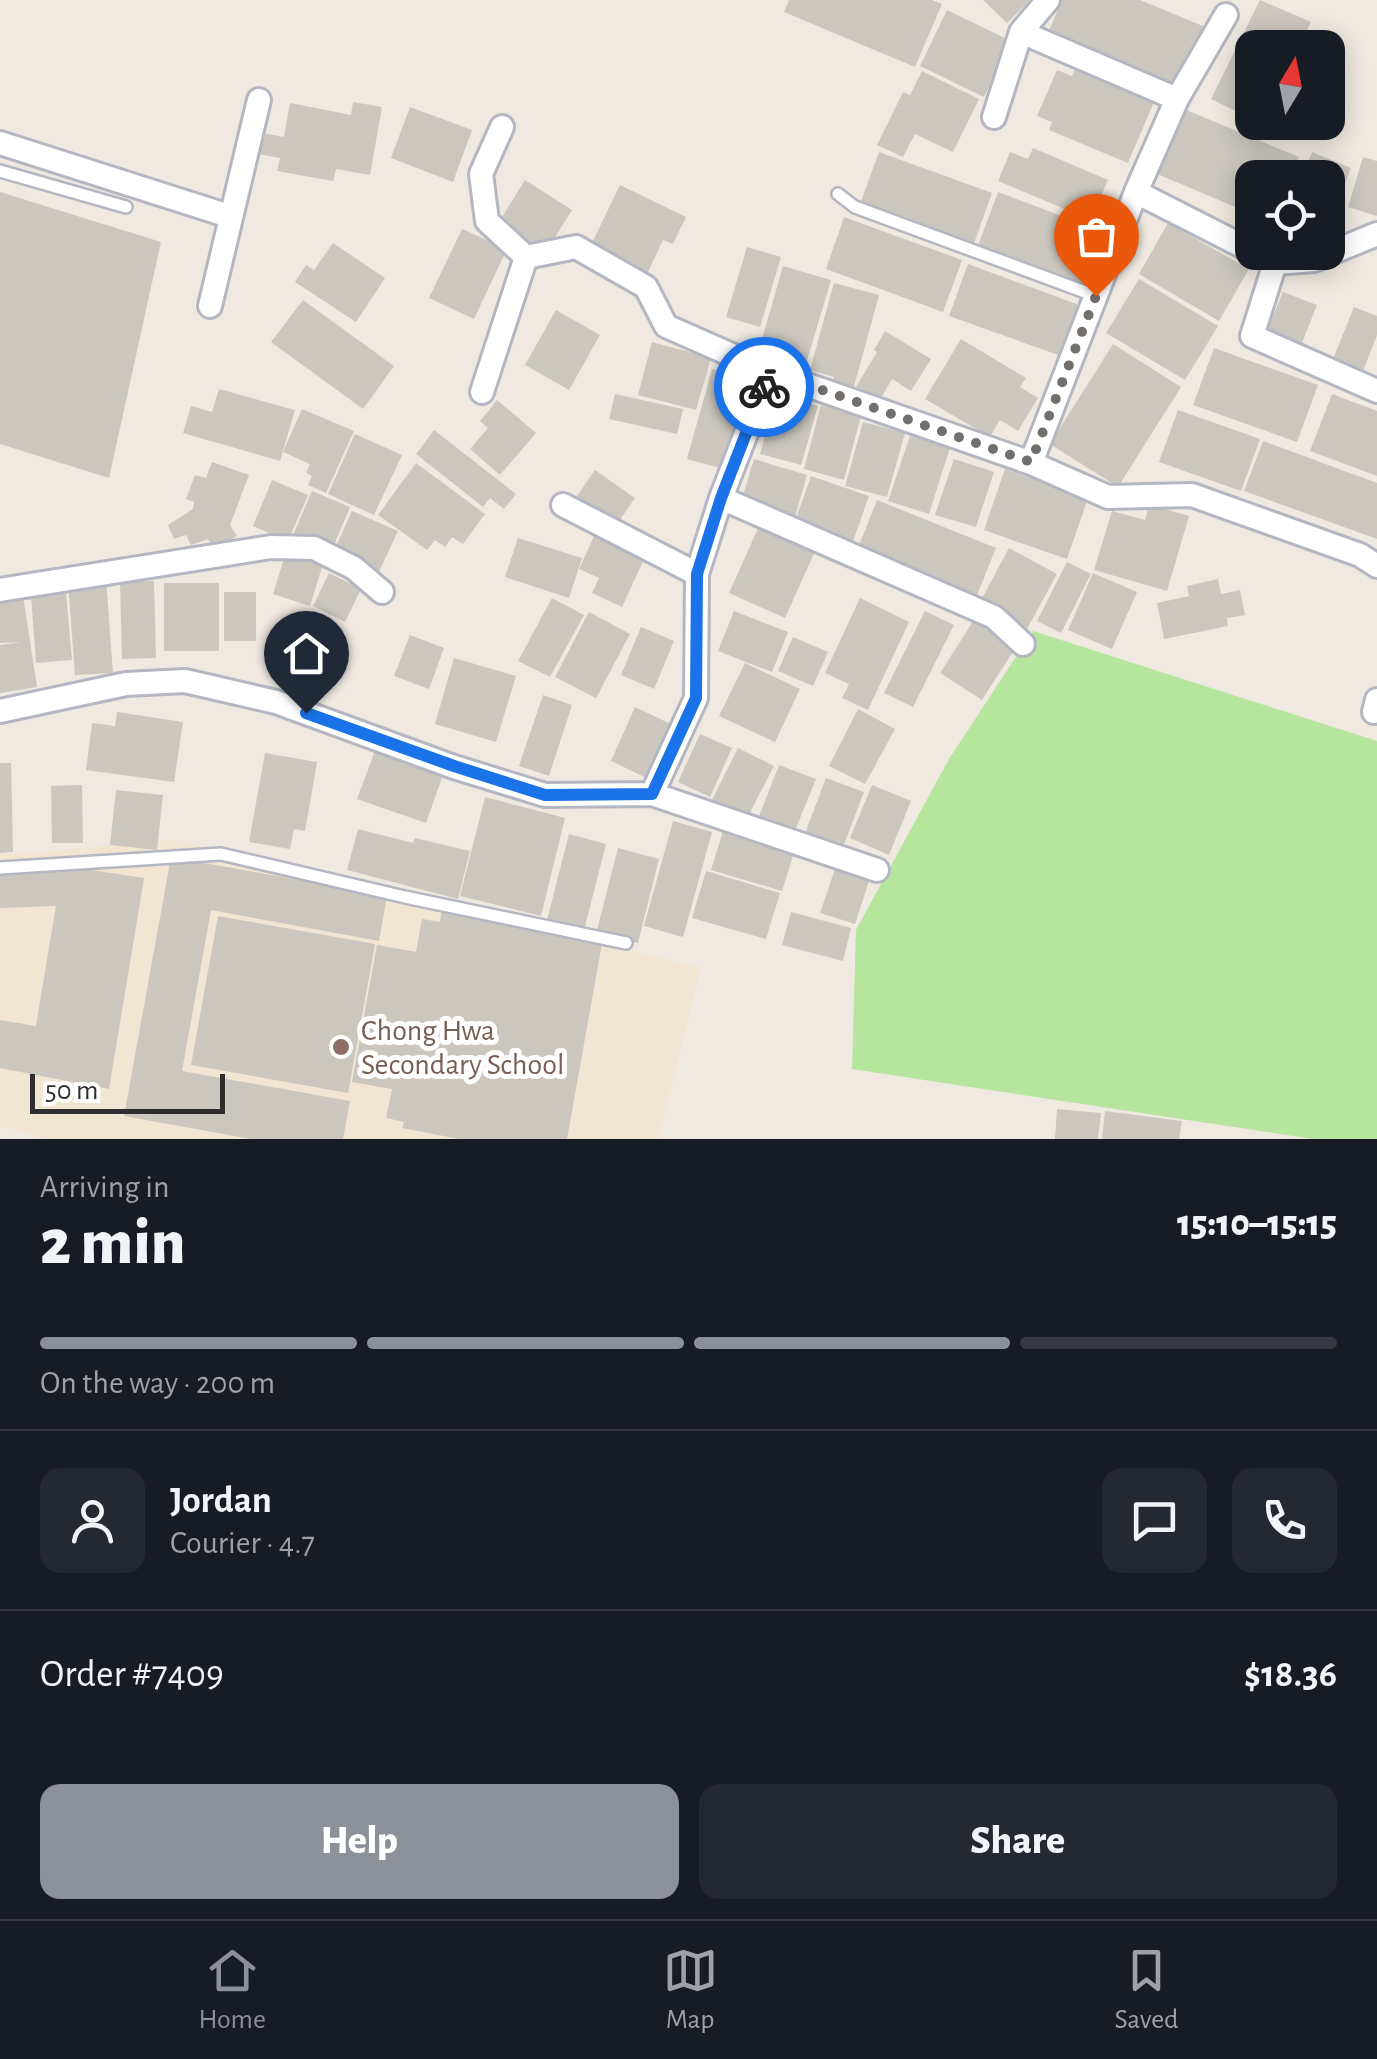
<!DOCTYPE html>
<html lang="en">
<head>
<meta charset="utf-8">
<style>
	:root { --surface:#171b24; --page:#242831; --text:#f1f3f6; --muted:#9ea1a6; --line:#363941; --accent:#8c9099 }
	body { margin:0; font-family:"Alegreya Sans",sans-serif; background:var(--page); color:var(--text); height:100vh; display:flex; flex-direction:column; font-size:38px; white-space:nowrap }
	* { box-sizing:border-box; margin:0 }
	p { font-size:32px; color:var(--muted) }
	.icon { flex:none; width:55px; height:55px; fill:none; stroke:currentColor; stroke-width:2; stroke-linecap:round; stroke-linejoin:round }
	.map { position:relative; height:1139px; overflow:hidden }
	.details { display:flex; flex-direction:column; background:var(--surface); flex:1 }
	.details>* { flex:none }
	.needle { width:65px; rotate:10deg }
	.buttons { position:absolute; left:1235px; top:30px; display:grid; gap:20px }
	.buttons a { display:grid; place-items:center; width:110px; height:110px; border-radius:20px; background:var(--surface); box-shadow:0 5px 25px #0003; font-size:50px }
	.scale { position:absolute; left:30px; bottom:25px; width:195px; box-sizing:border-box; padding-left:10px; border:5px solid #2e2e2e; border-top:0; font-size:28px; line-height:35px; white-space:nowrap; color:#2e2e2e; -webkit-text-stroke:8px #fff; paint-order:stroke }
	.pin { position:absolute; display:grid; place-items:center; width:85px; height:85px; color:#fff; margin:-102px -42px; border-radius:50% 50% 50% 0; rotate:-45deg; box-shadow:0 0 10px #0007 }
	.pin .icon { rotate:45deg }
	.courier { position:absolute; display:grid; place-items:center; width:100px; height:100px; margin:-50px; border:8px solid #1a73e8; border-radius:50%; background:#fff; color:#222; box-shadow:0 2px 12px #0007 }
	.summary em { font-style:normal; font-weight:800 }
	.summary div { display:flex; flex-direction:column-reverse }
	.summary { display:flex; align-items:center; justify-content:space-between; height:170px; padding:0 40px }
	h1 { font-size:65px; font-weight:800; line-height:75px }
	.bar { display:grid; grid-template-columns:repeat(4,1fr); gap:15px 10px; align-content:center; height:120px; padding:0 40px }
	.bar i { height:12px; border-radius:8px; background:var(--line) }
	.bar .current { background:var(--accent) }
	.bar p { grid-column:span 4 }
	.line { display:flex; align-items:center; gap:25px; padding:0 40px; border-top:2px solid var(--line) }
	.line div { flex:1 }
	.round { display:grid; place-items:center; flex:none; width:105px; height:105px; border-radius:20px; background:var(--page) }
	.action { display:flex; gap:20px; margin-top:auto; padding:20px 40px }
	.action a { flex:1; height:115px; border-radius:20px; background:var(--accent); color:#fff; font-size:40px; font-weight:800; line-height:115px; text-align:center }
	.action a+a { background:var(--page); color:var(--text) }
	.tab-bar { display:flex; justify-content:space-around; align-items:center; height:140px; border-top:2px solid var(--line); background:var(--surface); font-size:28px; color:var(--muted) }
	.tab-bar a { display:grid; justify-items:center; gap:5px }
	.tab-bar .current { color:var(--accent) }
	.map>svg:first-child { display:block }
	.education { fill:#f0e6d1 }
	.green { fill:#b6e59e }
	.building { fill:#cbc7bf }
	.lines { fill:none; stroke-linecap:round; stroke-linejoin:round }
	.lane-casing { stroke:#b4b7c1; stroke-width:16 }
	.street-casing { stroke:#b4b7c1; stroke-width:28 }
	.lane { stroke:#fff; stroke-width:11 }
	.street { stroke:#fff; stroke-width:22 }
	.done { stroke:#726f6d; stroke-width:10; stroke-dasharray:0 18 }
	.route { stroke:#1a73e8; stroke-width:12 }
	.education-dot { fill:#8d6e63; stroke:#fff; stroke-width:4 }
	.labels { text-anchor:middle; stroke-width:10; stroke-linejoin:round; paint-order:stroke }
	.education-label { font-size:30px; fill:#785e54; stroke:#fff; text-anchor:start }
</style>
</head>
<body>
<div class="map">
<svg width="1377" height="1139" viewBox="0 0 1377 1139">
	<rect width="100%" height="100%" fill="#efe9e1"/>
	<!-- education -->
	<path class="education" d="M175,840L701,968L659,1139H48L0,1126V855Z"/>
	<!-- green -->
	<path class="green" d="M1033,631L1377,741V1139H1313L852,1069L856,930L949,759Z"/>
	<!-- building -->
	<path class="building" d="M789,0H932L942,4L915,67L784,12Z
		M983,0H1030L1007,23Z
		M1062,0H1140L1203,26L1178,87L1048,33Z
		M1260,0L1311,22L1298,48H1252V119L1211,99Z
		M947,10L1011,41L984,97L920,66Z
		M1075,69L1154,102L1128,163L1049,130L1052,122L1037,116L1057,70L1072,76Z
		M922,71L979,99L953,152L915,134L903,157L877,145L903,92L910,95Z
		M353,102L382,107L370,175L336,169L333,181L277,171L280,158L258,154L262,133L284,137L290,103L351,115Z
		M410,107L472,130L453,182L391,158Z
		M1184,109L1299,157L1291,178H1252V214L1157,174Z
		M1033,148L1108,180L1091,220L998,181L1010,152L1028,159Z
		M879,152L992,193L972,249L859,207Z
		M1312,152L1351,168L1328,227V178H1302Z
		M1363,157L1377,161V216L1348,207Z
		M525,180L572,210L546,252L499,222Z
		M620,185L686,217L673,244L663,240L647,274L590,247Z
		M0,192L161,242L109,478L0,444Z
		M998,192L1109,234L1087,290L977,248Z
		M844,217L962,260L943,312L826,269Z
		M1168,223L1249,269L1219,321L1139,274Z
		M462,229L507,249L474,319L429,298Z
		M333,243L385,278L356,322L295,282L306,265L314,270Z
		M747,247L781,257L760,327L726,317Z
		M968,264L1082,306L1064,357L949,316Z
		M783,266L831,280L803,374L756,360Z
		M1139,279L1218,326L1185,380L1106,333Z
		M834,283L879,295L852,394L831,388L834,377L810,370Z
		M1283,292L1317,305L1300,348L1266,333Z
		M303,300L394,366L363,409L271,342Z
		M1354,307L1377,316V335L1363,371L1333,359Z
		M556,310L600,335L569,390L525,365Z
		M885,331L931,359L911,391L892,379L879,401L856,387L877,352L874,350Z
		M961,339L1026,378L1020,387L1038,398L1018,431L1000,420L990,437L925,399Z
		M652,342L711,358L696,410L638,395Z
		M1113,344L1181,387L1118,487L1050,444Z
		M1214,348L1318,385L1297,442L1193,405Z
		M712,369L753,380L728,470L687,459Z
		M219,389L295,410L280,461L183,433L191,406L212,412Z
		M615,394L683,409L677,434L609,419Z
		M777,394L818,406L801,465L760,454Z
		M1332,394L1377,411V476L1310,451Z
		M497,400L536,433L500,475L470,449L488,428L480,421Z
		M821,405L861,416L844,480L804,469Z
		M302,409L354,431L326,493L308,485L312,476L306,473L310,464L283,452Z
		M1178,410L1260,439L1241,491L1159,462Z
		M863,422L905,433L887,497L845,486Z
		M434,430L516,494L504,509L490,498L483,507L416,454Z
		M355,434L402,455L374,515L328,494Z
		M910,436L950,448L929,514L888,501Z
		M1263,441L1377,483V539L1244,491Z
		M754,459L807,475L795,517L741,502Z
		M954,459L994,472L976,527L935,515Z
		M212,462L249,475L230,525L237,536L221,546L217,541L210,543L208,539L191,545L186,535L174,539L168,525L193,509L194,502L186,499L195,475L206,478Z
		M416,463L485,514L463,544L452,537L445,547L435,540L427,550L378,515Z
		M1005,469L1088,498L1067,559L984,530Z
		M595,470L635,498L617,524L577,496Z
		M811,476L869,496L851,547L793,527Z
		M272,480L308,495L288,541L253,526Z
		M312,491L350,507L329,557L291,540Z
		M877,500L996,548L975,600L856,553Z
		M1149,505L1189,516L1167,591L1094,570L1112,511L1145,520Z
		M352,511L398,531L377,576L332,555Z
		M760,524L816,549L785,618L729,593Z
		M596,532L646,555L622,607L592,593L599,578L579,569Z
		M518,538L582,558L569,598L505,577Z
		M1009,548L1057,574L1027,629L979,604Z
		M286,552L323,564L310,606L273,594Z
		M1067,562L1091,574L1061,633L1037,621Z
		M329,573L361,589L345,622L313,606Z
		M1093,573L1137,592L1112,649L1068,630Z
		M106,579L113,673L75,675L68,582Z
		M1218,579L1221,594L1240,590L1245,615L1227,618L1228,626L1164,639L1157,603L1189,596L1187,586Z
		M154,581L156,658L122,659L120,582Z
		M164,583H219V651H164Z
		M224,592H256V641H224Z
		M66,593L72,660L36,663L31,596Z
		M23,595L37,687L0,693V645L21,642L0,643V598Z
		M552,598L584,615L550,677L518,661Z
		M860,598L909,622L868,710L842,698L849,684L825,673Z
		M734,611L788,632L772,672L718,651Z
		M925,611L954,625L913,707L884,693Z
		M589,612L630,634L596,698L555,677Z
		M974,620L1016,647L982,700L940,673Z
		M641,627L674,641L654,689L621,675Z
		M410,635L444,648L429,689L394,676Z
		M793,637L828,652L813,686L778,671Z
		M454,658L516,676L496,742L435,724Z
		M745,663L800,689L775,742L719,716Z
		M543,695L572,705L549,776L519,766Z
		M635,707L677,727L653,781L611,761Z
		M858,709L895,729L865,784L829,766Z
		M117,712L183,722L174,782L86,770L92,723L115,726Z
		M700,734L732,748L710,797L678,782Z
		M738,748L774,766L746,820L711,802Z
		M375,751L443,775L426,823L357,799Z
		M265,753L317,762L305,831L294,829L290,849L249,842Z
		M0,763H11L13,852L0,853Z
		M779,765L816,779L792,838L756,824Z
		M826,778L864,792L840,855L802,841Z
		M82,785L83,843H52L51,786Z
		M872,785L911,801L889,855L850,838Z
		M116,790L163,795L157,850L110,845Z
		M485,797L565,818L541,916L460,896Z
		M673,821L712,832L683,937L644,926Z
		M358,829L413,843L415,838L470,851L458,899L347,870Z
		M723,831L794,853L782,891L711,870Z
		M569,834L606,844L584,930L547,920Z
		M618,848L659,859L638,943L596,934Z
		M171,857L387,896L379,941L211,910L182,1071L350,1101L343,1139H251L124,1116Z
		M836,866L870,878L855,924L820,913Z
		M72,867L144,878L109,1089L0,1068V1020L36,1026L56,906L0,908V869Z
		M706,871L780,893L766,939L692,918Z
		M442,909L603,938L567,1139H459L402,1128L404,1122L386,1118L392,1089L352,1082L377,945L416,952L422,919L440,922Z
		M791,912L851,928L843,961L782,945Z
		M218,916L375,944L348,1093L191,1065Z
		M1057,1109L1101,1113L1098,1139H1055Z
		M1105,1111L1182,1121L1179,1139H1102Z"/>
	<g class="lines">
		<defs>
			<path id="lane" d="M0,171L126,207
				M838,194L855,207L1096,296
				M0,868L221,854L405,897L626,943"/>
			<path id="street" d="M1021,32L1177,99L1136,192L1031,463
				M1177,99L1226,15
				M994,117L1021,32L1048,0
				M502,127L481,174L487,221L526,257L576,247L646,287L666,326L770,372L1031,463L1108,497L1192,495L1360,555L1377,566
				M0,143L229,216
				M1136,192L1252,251
				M1255,252L1275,263L1252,336L1377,391
				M1275,263L1314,260L1377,234
				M210,306L259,100
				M482,392L526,257
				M721,498L994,617L1023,644
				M563,505L697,574
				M0,590L271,547L314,548L354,568L382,592
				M0,711L126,684L185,681L276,702L454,767L545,795L652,794L877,870
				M1374,712L1377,700
				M652,794L696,698L697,574L721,498L770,372"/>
		</defs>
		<!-- lane casing -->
		<use href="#lane" class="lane-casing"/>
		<!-- street casing -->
		<use href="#street" class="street-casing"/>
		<!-- lane -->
		<use href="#lane" class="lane"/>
		<!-- street -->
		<use href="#street" class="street"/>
	</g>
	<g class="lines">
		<!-- done -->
		<path class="done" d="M764,387L770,372L1031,462L1096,296"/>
		<!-- route -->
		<path class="route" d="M306,713L454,766L545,795L652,794L696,698L697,574L721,498L764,387"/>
	</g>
	<!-- markers -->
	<circle class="education-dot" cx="341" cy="1047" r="10"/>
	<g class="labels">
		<!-- education labels -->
		<g class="education-label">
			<text x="361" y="1040">Chong Hwa<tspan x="361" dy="34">Secondary School</tspan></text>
		</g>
	</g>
</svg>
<div class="buttons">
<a><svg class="needle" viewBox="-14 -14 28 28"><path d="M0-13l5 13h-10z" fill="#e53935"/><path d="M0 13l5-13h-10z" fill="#9ea1a6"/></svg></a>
<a><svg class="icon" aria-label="locate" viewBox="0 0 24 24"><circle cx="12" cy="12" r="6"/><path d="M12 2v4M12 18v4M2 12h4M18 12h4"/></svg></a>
</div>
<div class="scale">50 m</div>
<div class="pin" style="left:1096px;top:296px;background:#ea580c"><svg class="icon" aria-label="bag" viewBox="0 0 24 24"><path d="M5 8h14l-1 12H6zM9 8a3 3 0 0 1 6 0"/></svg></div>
<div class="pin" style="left:306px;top:713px;background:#1f2937"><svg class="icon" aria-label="home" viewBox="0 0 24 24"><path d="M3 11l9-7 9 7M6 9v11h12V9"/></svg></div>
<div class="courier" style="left:764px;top:387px"><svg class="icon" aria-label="bike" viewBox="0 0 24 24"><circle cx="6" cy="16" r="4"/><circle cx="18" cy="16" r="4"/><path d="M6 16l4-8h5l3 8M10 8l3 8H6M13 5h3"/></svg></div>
</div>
<section class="details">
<div class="summary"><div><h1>2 min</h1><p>Arriving in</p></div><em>15:10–15:15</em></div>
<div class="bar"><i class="current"></i><i class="current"></i><i class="current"></i><i></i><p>On the way · 200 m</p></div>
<div class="line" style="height:180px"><a class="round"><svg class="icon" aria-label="person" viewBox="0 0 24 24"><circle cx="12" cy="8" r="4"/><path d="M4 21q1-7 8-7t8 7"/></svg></a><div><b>Jordan</b><p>Courier · 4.7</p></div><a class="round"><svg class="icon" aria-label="chat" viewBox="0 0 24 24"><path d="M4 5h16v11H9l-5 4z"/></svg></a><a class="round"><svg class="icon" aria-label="phone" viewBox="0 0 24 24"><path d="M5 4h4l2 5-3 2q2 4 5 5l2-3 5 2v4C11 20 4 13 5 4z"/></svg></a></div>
<div class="line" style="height:130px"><div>Order #7409</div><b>$18.36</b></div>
<div class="action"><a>Help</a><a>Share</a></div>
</section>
<nav class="tab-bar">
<a class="current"><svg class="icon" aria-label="home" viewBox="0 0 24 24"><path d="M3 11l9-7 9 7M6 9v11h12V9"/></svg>Home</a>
<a><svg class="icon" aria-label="map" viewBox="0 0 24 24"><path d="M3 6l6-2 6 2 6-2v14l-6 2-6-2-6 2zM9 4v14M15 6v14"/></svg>Map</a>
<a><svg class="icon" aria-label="saved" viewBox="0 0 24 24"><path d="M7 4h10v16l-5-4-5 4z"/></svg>Saved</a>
</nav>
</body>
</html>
